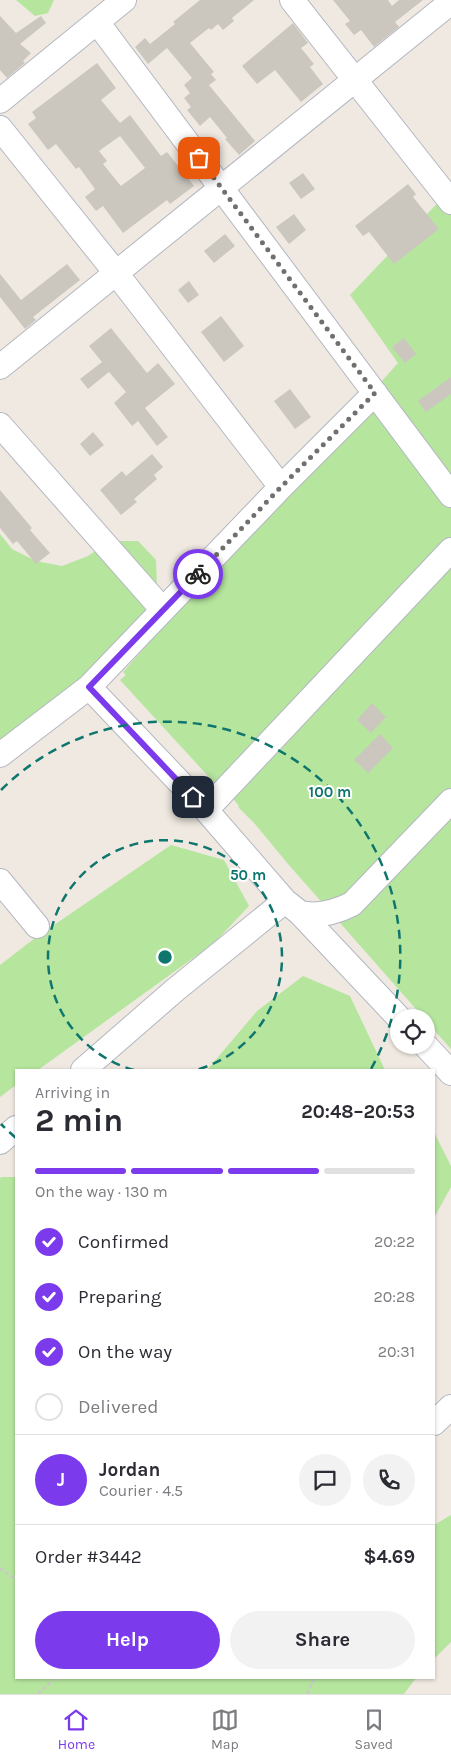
<!DOCTYPE html>
<html lang="en">
<head>
<meta charset="utf-8">
<style>
	:root { --surface:#fff; --page:#f2f2f3; --text:#2b2b33; --muted:#7c7c81; --line:#e1e1e2; --accent:#7c3aed }
	body { margin:0; font-family:Karla,sans-serif; background:var(--page); color:var(--text); height:100vh; display:flex; flex-direction:column; font-size:19px; white-space:nowrap }
	* { box-sizing:border-box; margin:0 }
	p { font-size:16px; color:var(--muted) }
	.icon { flex:none; width:28px; height:28px; fill:none; stroke:currentColor; stroke-width:2; stroke-linecap:round; stroke-linejoin:round }
	.map { position:relative; flex:1; overflow:hidden }
	.side { position:absolute; left:15px; top:1069px; width:420px; height:610px; display:flex; flex-direction:column; background:var(--surface); border-radius:0px; box-shadow:0 1px 4px #0004 }
	.side>* { flex:none }
	.fabs { position:absolute; left:390px; top:1009px; display:grid; gap:10px }
	.fabs a { display:grid; place-items:center; width:45px; height:45px; border-radius:50%; background:var(--surface); box-shadow:0 1px 4px #0004; font-size:25px }
	.pin { position:absolute; display:grid; place-items:center; width:42px; height:42px; color:#fff; margin:-21px; border-radius:10px; box-shadow:0 2px 8px #0006 }
	.courier { position:absolute; display:grid; place-items:center; width:50px; height:50px; margin:-25px; border:4px solid #7c3aed; border-radius:50%; background:#fff; color:#222; box-shadow:0 1px 6px #0007 }
	.head em { font-style:normal; font-weight:700 }
	.head div { display:flex; flex-direction:column-reverse }
	.head { display:flex; align-items:center; justify-content:space-between; height:85px; padding:0 20px }
	h1 { font-size:32px; font-weight:700; line-height:38px }
	.bar { display:grid; grid-template-columns:repeat(4,1fr); gap:8px 5px; align-content:center; height:60px; padding:0 20px }
	.bar i { height:6px; border-radius:4px; background:var(--line) }
	.bar .current { background:var(--accent) }
	.bar p { grid-column:span 4 }
	.line { display:flex; align-items:center; gap:12px; padding:0 20px; border-top:1px solid var(--line) }
	.line div { flex:1 }
	.round { display:grid; place-items:center; flex:none; width:52px; height:52px; border-radius:26px; background:var(--page) }
	ol { padding:0 20px; list-style:none }
	li { display:flex; align-items:center; gap:15px; height:55px }
	li p { margin-inline-start:auto }
	li .icon { padding:5px; border-radius:50%; background:var(--accent); color:#fff; stroke-width:4 }
	li:last-child { color:var(--muted) }
	li i { width:28px; height:28px; border:2px solid var(--line); border-radius:50% }
	.primary-button { display:flex; gap:10px; margin-top:auto; padding:10px 20px }
	.primary-button a { flex:1; height:58px; border-radius:30px; background:var(--accent); color:#fff; font-size:20px; font-weight:700; line-height:58px; text-align:center }
	.primary-button a+a { background:var(--page); color:var(--text) }
	.menu { display:flex; justify-content:space-around; align-items:center; height:70px; border-top:1px solid var(--line); background:var(--surface); font-size:14px; color:var(--muted) }
	.menu a { display:grid; justify-items:center; gap:2px }
	.menu .current { color:var(--accent) }
	.map>svg:first-child { display:block }
	.green { fill:#b6e59e }
	.building { fill:#cbc7bf; fill-rule:evenodd }
	.lines { fill:none; stroke-linecap:round; stroke-linejoin:round }
	.minor-casing { stroke:#b4b7c1; stroke-width:26 }
	.path { stroke:#c9c9c9; stroke-width:2.5; stroke-dasharray:4 2.5; stroke-linecap:butt }
	.minor { stroke:#fff; stroke-width:24 }
	.done { stroke:#726f6d; stroke-width:5; stroke-dasharray:0 9 }
	.route { stroke:#7c3aed; stroke-width:6 }
	.ring { fill:none; stroke:#0f766e; stroke-width:2.5; stroke-dasharray:9 6 }
	.centre { fill:#0f766e; stroke:#fff; stroke-width:2.5 }
	.ring-label { font-size:15px; text-anchor:middle; font-weight:bold; fill:#0f766e; stroke:#fff; stroke-width:4; stroke-linejoin:round; paint-order:stroke }
</style>
</head>
<body>
<div class="map">
<svg width="451" height="1694" viewBox="0 0 451 1694">
	<rect width="100%" height="100%" fill="#efe9e1"/>
	<!-- green -->
	<path class="green" d="M16,0H54L48,13L35,16Z
		M451,189V1049L426,1021V1018L423,1017L288,864L255,824L238,807L239,806L222,785L219,788L120,680L126,675L123,672L398,363L350,295Z
		M0,534L12,549L36,561L62,566L88,556L110,541H138L156,560L158,613L148,639L0,744Z
		M171,845L224,860L249,906L214,943L38,1070H16V1085L0,1097V965L35,938Z
		M303,976L350,996L385,1070H207L257,1011Z
		M434,1132L451,1166V1187L434,1218Z
		M2,1177H16V1678H416L404,1694H0V1178Z
		M451,1515V1642L434,1659V1525Z"/>
	<!-- building -->
	<path class="building" d="M200,0H254L232,18L234,21L223,30L218,24L211,30L209,28L190,43L214,72L211,74L216,80L209,85L255,141L239,155L225,139L227,138L210,117L200,126L187,110L191,107L184,98L190,93L184,85L192,78L167,48L148,64L135,47L145,38L150,44L175,24L173,22Z
		M333,0H388L392,6L399,0H423L395,22L399,27L374,47L361,30L354,35L345,24L350,21Z
		M0,16L16,33L41,16L46,23L20,44L31,53L23,61L25,63L7,78L0,70Z
		M293,23L308,43L301,48L314,64L310,67L323,84L301,102L275,70L257,84L242,66Z
		M97,63L116,88L101,100L120,123L130,115L161,156L167,152L194,186L170,204L167,200L123,233L103,206L96,211L85,197L95,189L79,167L76,169L56,144L48,150L28,124L36,118L32,112ZM120,136L145,168L121,186L103,164L107,161L99,151Z
		M303,173L315,189L301,199L289,183Z
		M408,184L416,194L413,197L439,229L394,264L369,232L363,236L355,226Z
		M294,214L306,230L289,244L276,227Z
		M225,234L235,246L214,263L204,251Z
		M67,264L80,280L33,317L36,320L25,329L0,297V274L21,300Z
		M189,281L199,295L188,303L178,290Z
		M221,316L244,346L224,362L201,332Z
		M111,328L147,373L158,363L175,384L145,408L168,437L157,446L138,421L132,426L114,403L126,392L109,372L88,389L80,379L102,362L89,346Z
		M404,338L416,354L405,363L392,347Z
		M451,377V394L426,412L418,401Z
		M290,389L311,417L295,429L274,401Z
		M93,432L104,445L90,456L80,444Z
		M152,454L163,467L154,475L157,479L134,499L137,502L121,515L100,490L122,471L126,476Z
		M0,490L32,528L30,530L50,553L36,564L17,541L13,544L0,528Z
		M372,703L386,717L371,733L357,720Z
		M380,734L393,748L368,773L354,760Z"/>
	<g class="lines">
		<defs>
			<path id="minor" d="M292,0L451,202
				M97,22L451,495
				M0,101L124,0
				M0,128L116,273L281,487
				M0,367L451,2
				M0,425L163,610
				M89,687L206,810L285,901L300,913L399,1018
				M0,755L89,687L281,487L375,393
				M206,810L451,550
				M0,881L37,926
				M300,913C318,917 336,912 352,904L451,801
				M425,1045L451,1073
				M83,1070L175,990L285,901
				M0,1142L16,1128
				M434,1423L451,1407"/>
		</defs>
		<!-- minor casing -->
		<use href="#minor" class="minor-casing"/>
		<!-- path -->
		<path class="path" d="M0,1568L16,1580
			M38,1694L55,1678
			M307,1694L310,1689L313,1678"/>
		<!-- minor -->
		<use href="#minor" class="minor"/>
	</g>
	<g class="lines">
		<!-- done -->
		<path class="done" d="M198,574L281,487L375,393L199,158"/>
		<!-- route -->
		<path class="route" d="M193,797L89,687L198,574"/>
	</g>
	<!-- distance rings -->
	<g class="ring">
		<path d="M134 1070A117 117 0 1 1 196 1070"/>
		<path d="M16 1138A234 234 0 0 1 1 1124M1 790A234 234 0 0 1 371 1069"/>
	</g>
	<circle cx="165" cy="957" r="8" class="centre"/>
	<g class="ring-label">
		<text x="330" y="797">100 m</text>
		<text x="248" y="880">50 m</text>
	</g>
</svg>
<div class="fabs">
<a><svg class="icon" aria-label="locate" viewBox="0 0 24 24"><circle cx="12" cy="12" r="6"/><path d="M12 2v4M12 18v4M2 12h4M18 12h4"/></svg></a>
</div>
<div class="pin" style="left:199px;top:158px;background:#ea580c"><svg class="icon" aria-label="bag" viewBox="0 0 24 24"><path d="M5 8h14l-1 12H6zM9 8a3 3 0 0 1 6 0"/></svg></div>
<div class="pin" style="left:193px;top:797px;background:#1f2937"><svg class="icon" aria-label="home" viewBox="0 0 24 24"><path d="M3 11l9-7 9 7M6 9v11h12V9"/></svg></div>
<div class="courier" style="left:198px;top:574px"><svg class="icon" aria-label="bike" viewBox="0 0 24 24"><circle cx="6" cy="16" r="4"/><circle cx="18" cy="16" r="4"/><path d="M6 16l4-8h5l3 8M10 8l3 8H6M13 5h3"/></svg></div>
<section class="side">
<div class="head"><div><h1>2 min</h1><p>Arriving in</p></div><em>20:48–20:53</em></div>
<div class="bar"><i class="current"></i><i class="current"></i><i class="current"></i><i></i><p>On the way · 130 m</p></div>
<ol>
<li><svg class="icon" aria-label="check" viewBox="0 0 24 24"><path d="M5 12l5 5 9-10"/></svg>Confirmed<p>20:22</p></li>
<li><svg class="icon" aria-label="check" viewBox="0 0 24 24"><path d="M5 12l5 5 9-10"/></svg>Preparing<p>20:28</p></li>
<li><svg class="icon" aria-label="check" viewBox="0 0 24 24"><path d="M5 12l5 5 9-10"/></svg>On the way<p>20:31</p></li>
<li><i></i>Delivered</li>
</ol>
<div class="line" style="height:90px"><b class="round" style="background:var(--accent);color:#fff">J</b><div><b>Jordan</b><p>Courier · 4.5</p></div><a class="round"><svg class="icon" aria-label="chat" viewBox="0 0 24 24"><path d="M4 5h16v11H9l-5 4z"/></svg></a><a class="round"><svg class="icon" aria-label="phone" viewBox="0 0 24 24"><path d="M5 4h4l2 5-3 2q2 4 5 5l2-3 5 2v4C11 20 4 13 5 4z"/></svg></a></div>
<div class="line" style="height:65px"><div>Order #3442</div><b>$4.69</b></div>
<div class="primary-button"><a>Help</a><a>Share</a></div>
</section>
</div>
<nav class="menu">
<a class="current"><svg class="icon" aria-label="home" viewBox="0 0 24 24"><path d="M3 11l9-7 9 7M6 9v11h12V9"/></svg>Home</a>
<a><svg class="icon" aria-label="map" viewBox="0 0 24 24"><path d="M3 6l6-2 6 2 6-2v14l-6 2-6-2-6 2zM9 4v14M15 6v14"/></svg>Map</a>
<a><svg class="icon" aria-label="saved" viewBox="0 0 24 24"><path d="M7 4h10v16l-5-4-5 4z"/></svg>Saved</a>
</nav>
</body>
</html>
